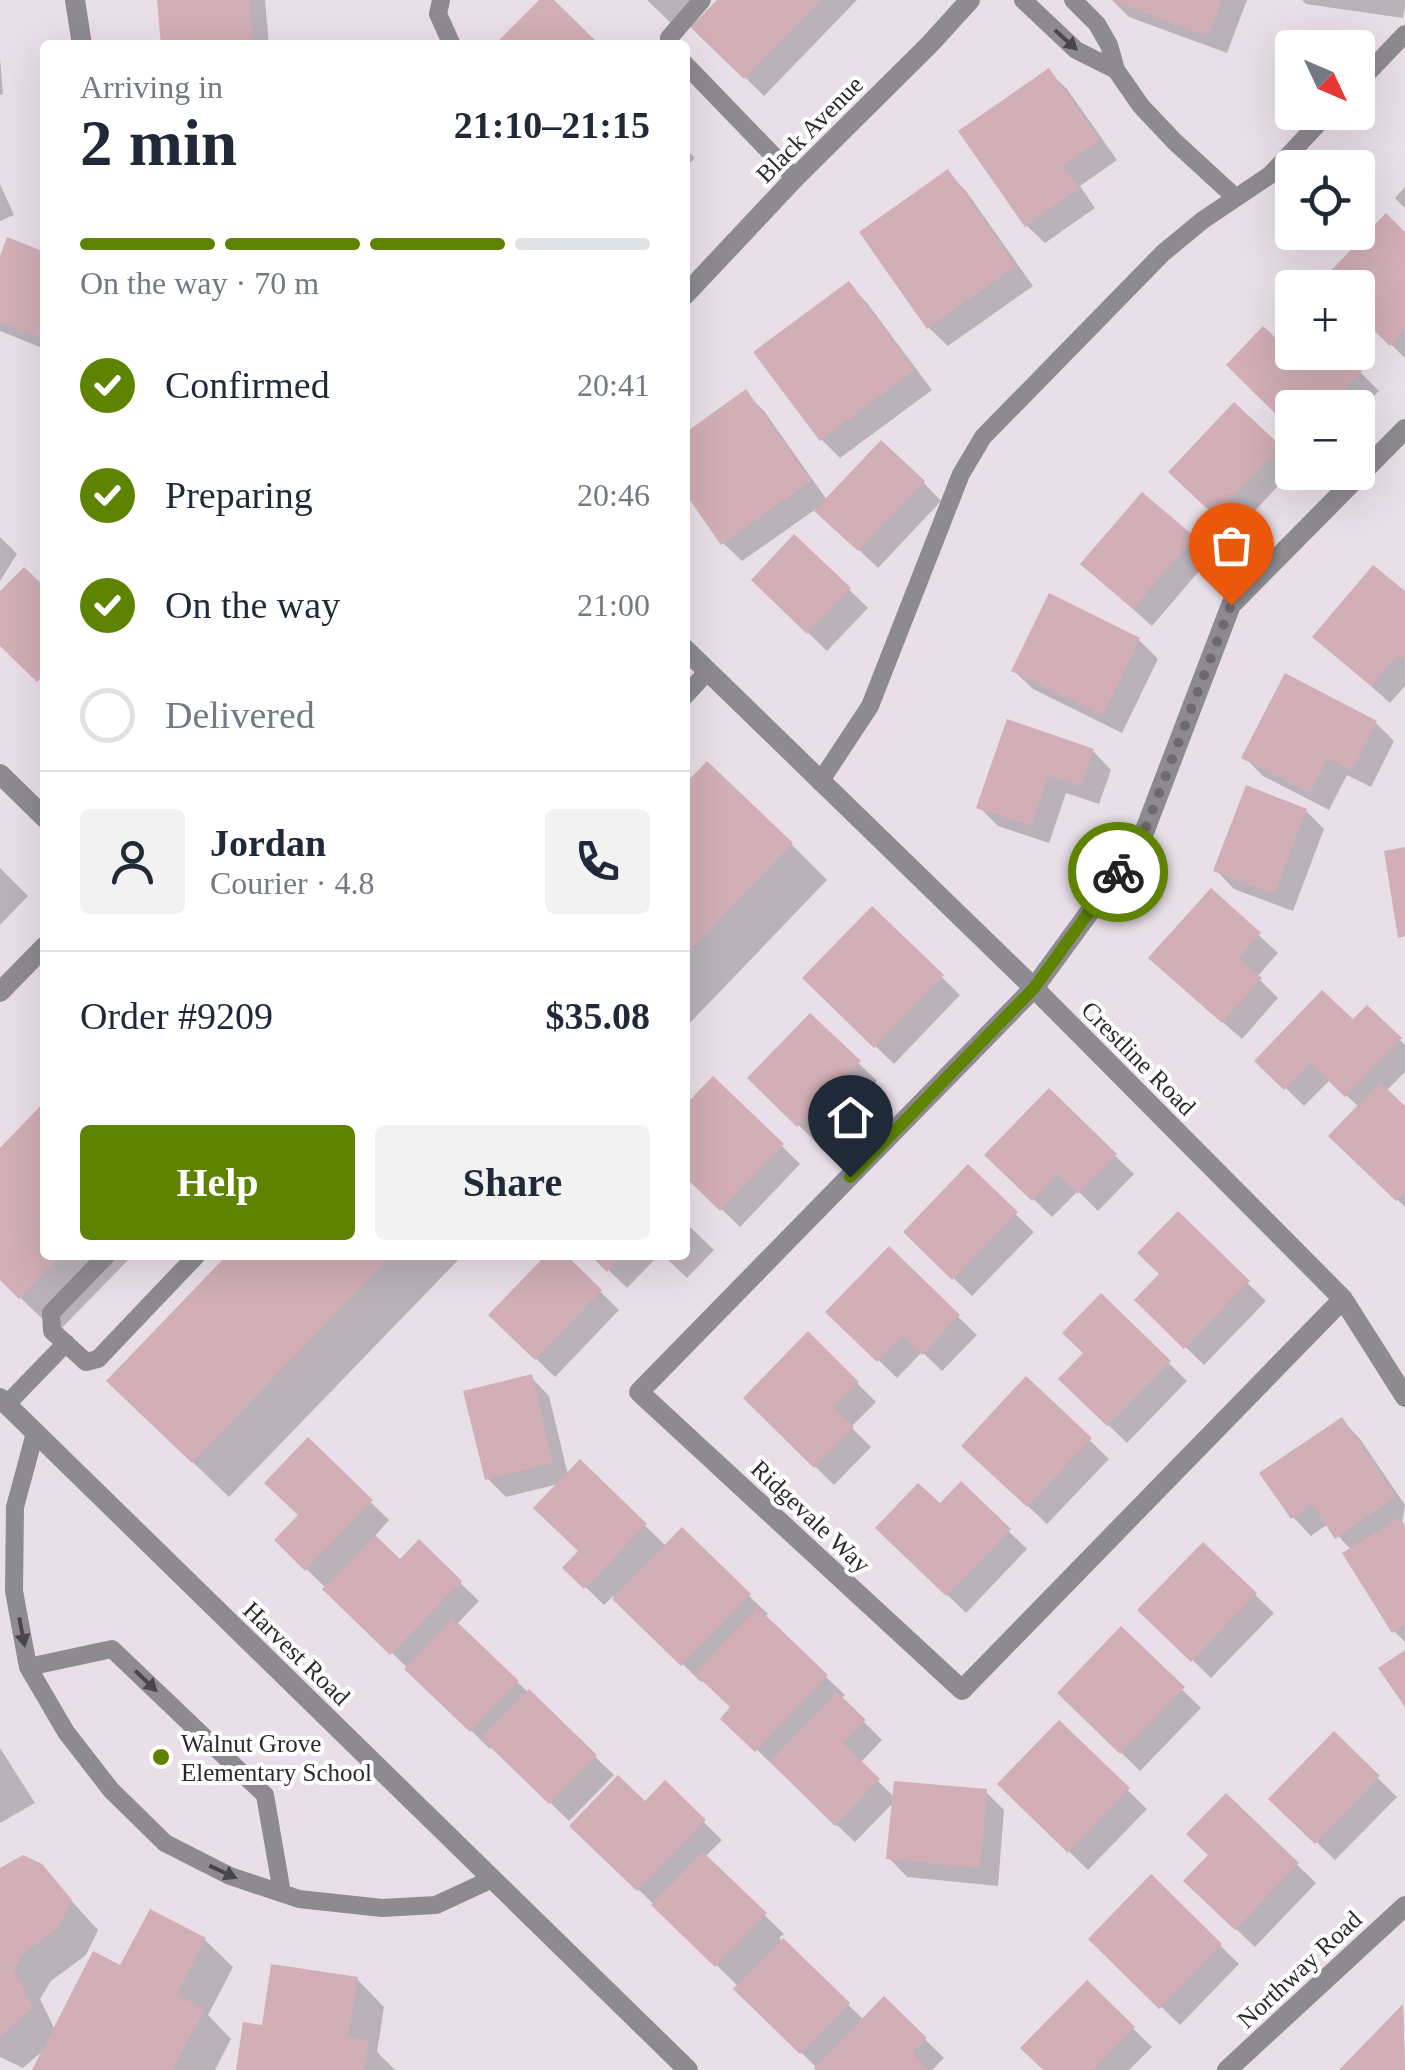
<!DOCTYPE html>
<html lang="en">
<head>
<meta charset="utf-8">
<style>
	:root { --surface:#fff; --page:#f2f2f3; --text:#1f2937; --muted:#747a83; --line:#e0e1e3; --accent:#5e8301 }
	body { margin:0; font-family:"Times New Roman",serif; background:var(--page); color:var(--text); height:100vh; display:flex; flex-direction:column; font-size:38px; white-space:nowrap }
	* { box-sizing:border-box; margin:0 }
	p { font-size:32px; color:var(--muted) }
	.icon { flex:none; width:55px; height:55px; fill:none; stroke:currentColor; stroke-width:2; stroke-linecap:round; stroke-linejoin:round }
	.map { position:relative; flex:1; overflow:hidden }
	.drawer { position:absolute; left:40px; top:40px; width:650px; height:1220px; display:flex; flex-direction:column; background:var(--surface); border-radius:10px; box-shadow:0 10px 40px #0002 }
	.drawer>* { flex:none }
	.needle { width:65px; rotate:134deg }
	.fabs { position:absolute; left:1275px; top:30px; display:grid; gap:20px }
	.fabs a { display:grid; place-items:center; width:100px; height:100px; border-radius:10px; background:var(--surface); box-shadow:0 10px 40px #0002; font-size:50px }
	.pin { position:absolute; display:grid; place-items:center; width:85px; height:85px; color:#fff; margin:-102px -42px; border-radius:50% 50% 50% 0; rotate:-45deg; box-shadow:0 0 10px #0007 }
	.pin .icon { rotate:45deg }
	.courier { position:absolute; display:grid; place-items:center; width:100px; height:100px; margin:-50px; border:8px solid #5e8301; border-radius:50%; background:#fff; color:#222; box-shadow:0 2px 12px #0007 }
	.head em { font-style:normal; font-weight:600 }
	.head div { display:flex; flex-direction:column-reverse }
	.head { display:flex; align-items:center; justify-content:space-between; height:170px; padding:0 40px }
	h1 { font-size:65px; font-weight:600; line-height:75px }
	.bar { display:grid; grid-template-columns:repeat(4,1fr); gap:15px 10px; align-content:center; height:120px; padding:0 40px }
	.bar i { height:12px; border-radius:8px; background:var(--line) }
	.bar .current { background:var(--accent) }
	.bar p { grid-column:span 4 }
	.line { display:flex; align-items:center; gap:25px; padding:0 40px; border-top:2px solid var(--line) }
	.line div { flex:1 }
	.round { display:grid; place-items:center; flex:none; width:105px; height:105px; border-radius:10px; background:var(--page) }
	ol { padding:0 40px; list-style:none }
	li { display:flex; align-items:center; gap:30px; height:110px }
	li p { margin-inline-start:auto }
	li .icon { padding:10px; border-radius:50%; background:var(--accent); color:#fff; stroke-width:4 }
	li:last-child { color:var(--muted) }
	li i { width:55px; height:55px; border:5px solid var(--line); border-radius:50% }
	.button { display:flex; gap:20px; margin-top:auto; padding:20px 40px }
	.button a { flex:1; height:115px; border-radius:10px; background:var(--accent); color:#fff; font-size:40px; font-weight:600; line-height:115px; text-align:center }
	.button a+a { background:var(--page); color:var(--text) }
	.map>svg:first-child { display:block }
	.shadow { fill:#0003 }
	.building { fill:#d2aeb6 }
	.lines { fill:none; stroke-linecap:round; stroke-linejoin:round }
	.service { stroke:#8d8b90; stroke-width:18 }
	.minor { stroke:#8d8b90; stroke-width:20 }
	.oneway { fill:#49464a }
	.done { stroke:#6e696e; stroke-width:10; stroke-dasharray:0 18 }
	.route { stroke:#5e8301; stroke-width:12 }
	.poi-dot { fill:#5e8301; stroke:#fff; stroke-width:4 }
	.labels { text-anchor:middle; stroke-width:8; stroke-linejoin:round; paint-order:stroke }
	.street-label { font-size:25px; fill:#2c292c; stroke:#fff }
	.poi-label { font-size:25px; fill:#2c292c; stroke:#fff; text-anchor:start }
</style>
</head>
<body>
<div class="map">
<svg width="1405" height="2070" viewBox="0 0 1405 2070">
	<rect width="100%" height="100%" fill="#e9dfe8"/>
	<!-- shadow -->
	<path class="shadow" d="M159,0H265L269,45H164Z
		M647,0H695L672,24Z
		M720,0H857L764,96L694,27Z
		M1112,0H1247L1227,53L1129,17Z
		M1302,0H1405V6L1403,18L1306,4Z
		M0,58L3,94L0,95Z
		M1048,71L1067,89L1117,160L1080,186L1095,208L1045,243L1026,225Z
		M685,148L695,158L685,168Z
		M948,173L966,191L1033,286L948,346L929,328L863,232Z
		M0,184L14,215L0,221Z
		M1405,187V208L1395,198Z
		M1405,235V358L1358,312V288Z
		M45,255V349L0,331V263Z
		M849,284L867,303L932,390L840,458L822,440L757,352Z
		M1292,342V352H1340L1379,391L1358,413V408H1292V427L1229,365L1285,350Z
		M746,393L764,411L827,500L923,482L941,501L878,568L816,509L742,561L723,543L685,489V436Z
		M1234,405L1292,461V471L1235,532L1190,490Z
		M0,537L17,554L0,581Z
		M795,537L868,608L827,651L754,580Z
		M1193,538L1211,557L1152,626L1083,564Z
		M1405,595V686L1390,703L1316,637Z
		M1051,597L1139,640L1158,659L1122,733L1033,689L1014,671Z
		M1376,723L1394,741L1371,787L1347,775L1329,810L1263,776L1244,757Z
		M1093,751L1111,770L1099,804L1066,793L1049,843L998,826L979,807Z
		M685,787L791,844L827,880L685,1028Z
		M1306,811L1324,829L1293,911L1234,889L1216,870Z
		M0,868L28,896L0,925Z
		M1211,891L1278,953L1257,977L1278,998L1242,1039L1170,976Z
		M872,909L960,995L894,1064L805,978Z
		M1367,1008L1405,1045V1072L1386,1091L1405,1109V1207L1332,1135L1359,1107L1330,1080L1304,1106L1258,1061L1353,1023Z
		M810,1016L877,1081L817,1143L750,1078Z
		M713,1079L800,1164L740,1227L685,1174V1108Z
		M1049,1092L1134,1174L1098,1211L1078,1191L1052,1217L988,1155Z
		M45,1105V1255H133L57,1333L0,1278V1151Z
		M968,1168L1034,1232L972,1296L906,1232Z
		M1178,1215L1266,1301L1204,1365L1137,1300L1162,1274Z
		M685,1222L714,1250L687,1278L663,1255H685Z
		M889,1250L977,1335L942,1371L922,1352L897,1378L829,1312Z
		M231,1255H463L229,1497L146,1417Z
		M549,1255H563L619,1310L555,1377L491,1315Z
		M593,1255H659L627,1288Z
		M1101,1297L1187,1381L1127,1443L1061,1379L1086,1353Z
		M808,1334L876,1402L851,1427L871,1447L834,1485L746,1398Z
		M531,1377L549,1396L568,1475L580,1463L666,1546L749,1596L768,1614L764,1618L845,1695L841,1699L882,1740L860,1763L894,1797L986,1792L1004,1810L998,1886L907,1877L889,1858L894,1802L855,1842L723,1718L733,1708L704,1680L701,1682L613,1596L604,1605L566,1568L581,1551L559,1484L506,1497L488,1479Z
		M1027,1380L1109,1459L1047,1524L983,1464Z
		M1342,1420L1360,1439L1405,1505L1402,1523L1405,1526V1642L1394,1631L1351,1550L1328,1524L1311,1536L1293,1517Z
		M308,1441L389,1520L374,1537L400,1563L419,1543L479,1601L457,1624L614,1775L569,1821L492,1746L490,1749L277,1540L301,1516Z
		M961,1485L1027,1549L966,1613L878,1528L940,1507Z
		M1203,1545L1274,1613L1211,1678L1141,1610Z
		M1121,1630L1201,1708L1140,1771L1061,1693Z
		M1059,1723L1147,1809L1088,1870L1001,1784Z
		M1334,1735L1397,1797L1335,1860L1272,1799Z
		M0,1748L35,1803L0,1823Z
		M665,1784L722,1840L705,1857L784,1934L779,1938L864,2020L884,1999L944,2058L932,2070H819L736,1989L739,1987L573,1826L645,1804Z
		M1226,1796L1316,1883L1255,1947L1186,1881L1211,1856Z
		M40,1866L98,1930L86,1955L51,1981L40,1999L55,2030L121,1969L205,1940L233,1967L208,2015L231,2039L215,2070H34L45,2049L23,2068L0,2057V1871Z
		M1151,1878L1239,1964L1180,2025L1091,1939Z
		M357,1979L384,2007L377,2052L395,2070H238L264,2028Z
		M1087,1983L1152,2047L1129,2070H1046Z
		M1403,2008L1405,2070H1344Z"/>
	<!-- building -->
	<path class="building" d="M157,0H249L253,45H161Z
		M539,0H554L595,40L591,45H494Z
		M717,0H821L744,79L690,27Z
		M1111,0H1222L1208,37Z
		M1049,68L1100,140L1063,166L1079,188L1025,227L958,131Z
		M948,169L1016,266L927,329L859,232Z
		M1386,213L1405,232V330L1390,346L1358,315V288H1330L1322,280Z
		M7,237L45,252V339L0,322V256Z
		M849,281L915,370L820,441L753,352Z
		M1263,326L1285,347L1292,339V352H1343L1362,371L1327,408H1292V430L1226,365Z
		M746,389L811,481L721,545L685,493V433Z
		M1234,402L1281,446L1215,516L1168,472Z
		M881,440L925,481L858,551L814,511Z
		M1142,492L1195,537L1133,609L1080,564Z
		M794,534L851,588L807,634L751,580Z
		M1373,565L1405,591V661L1397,655L1371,686L1312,637Z
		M24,567L45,587V675L37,682L0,646V591Z
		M1049,593L1140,638L1103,716L1011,671Z
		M1285,673L1377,721L1352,771L1328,758L1310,793L1241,758Z
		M1007,719L1094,749L1081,787L1048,776L1031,826L976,808Z
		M707,761L793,843L685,955V784Z
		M1246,785L1307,809L1274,894L1213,871Z
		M1405,847V936L1398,938L1384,851Z
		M1211,888L1261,933L1239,958L1262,978L1222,1023L1148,958Z
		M872,906L944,975L874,1048L802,978Z
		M1322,990L1353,1019L1367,1005L1402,1038L1345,1097L1310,1063L1284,1090L1254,1061Z
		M810,1013L861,1061L797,1127L747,1078Z
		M713,1076L784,1144L720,1211L685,1177V1105Z
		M1380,1082L1405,1106V1192L1396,1201L1328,1136Z
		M1049,1088L1117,1154L1078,1194L1058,1174L1032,1201L984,1155Z
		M45,1101V1255H62L19,1299L0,1280V1148Z
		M968,1164L1018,1212L952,1280L903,1232Z
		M1178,1211L1250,1281L1184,1349L1134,1300L1159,1274L1137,1253Z
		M889,1246L960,1315L922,1355L902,1336L877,1362L825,1312Z
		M227,1255H392L192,1463L106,1381Z
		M546,1255H566L602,1290L535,1360L488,1315Z
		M590,1255H623L607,1272Z
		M1101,1293L1171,1361L1107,1426L1058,1379L1083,1353L1062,1333Z
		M808,1331L859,1382L834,1407L854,1427L814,1468L743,1398Z
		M532,1374L553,1463L485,1480L463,1391Z
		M1026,1376L1092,1438L1027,1507L961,1446Z
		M1342,1417L1396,1497L1335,1539L1312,1504L1291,1519L1259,1473Z
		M308,1437L373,1500L305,1571L274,1540L298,1515L264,1483Z
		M580,1459L647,1524L584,1589L562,1568L578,1551L533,1508Z
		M961,1481L1011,1529L946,1596L875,1528L918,1483L940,1503Z
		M1400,1517L1405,1526V1625L1392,1633L1342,1553Z
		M682,1527L751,1594L681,1666L612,1599Z
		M375,1535L400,1559L419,1539L462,1581L390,1655L322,1589Z
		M1203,1542L1257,1593L1191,1662L1137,1610Z
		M757,1607L828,1675L755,1752L720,1719L730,1707L694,1673Z
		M453,1618L519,1681L470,1732L404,1669Z
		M1121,1626L1185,1687L1120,1754L1057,1693Z
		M1405,1650V1707L1378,1668Z
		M529,1689L597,1755L549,1804L481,1738Z
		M837,1692L866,1720L843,1743L880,1779L835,1826L770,1762Z
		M1059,1720L1130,1788L1068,1853L997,1784Z
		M1334,1731L1380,1776L1315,1844L1268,1799Z
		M618,1775L645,1801L665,1780L706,1820L637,1891L569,1826Z
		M894,1781L987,1789L980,1868L886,1859Z
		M1226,1793L1299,1863L1235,1930L1183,1881L1208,1855L1186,1834Z
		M703,1852L767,1913L715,1967L651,1905Z
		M23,1855L42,1864L72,1900L59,1927L23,1954L14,1970L33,2008L0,2037V1868Z
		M1151,1874L1222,1944L1159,2009L1088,1939Z
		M150,1909L206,1938L177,1995L205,2009L173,2070H32L93,1951L120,1965Z
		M783,1938L850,2003L800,2054L733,1989Z
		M271,1964L358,1977L348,2037L369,2040L364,2070H236L243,2022L262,2025Z
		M1087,1980L1135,2027L1093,2070H1043L1020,2048Z
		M884,1996L927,2038L912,2053L929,2070H816L814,2068Z
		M1403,2004L1405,2070H1339Z"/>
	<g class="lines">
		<!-- service -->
		<path class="service" d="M441,0L438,14L452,45
			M1023,0L1076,50L1116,70
			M1073,0L1097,24L1109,45L1116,70L1141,106L1174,141L1236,198
			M672,45L669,38L702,0
			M685,64L795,178
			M1358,83L1405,34
			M685,696L707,672
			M820,782L870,706L961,474L983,437L1163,253L1203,220L1270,175L1329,112
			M107,1255L51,1313L52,1331L86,1362L98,1359L197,1255
			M6,1405L66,1343
			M35,1433L15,1507L14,1591L28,1667L66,1732L111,1790L165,1843L230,1876L299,1899L382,1908L436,1905L492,1879
			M28,1667L112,1649L265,1795L282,1893"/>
		<!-- minor -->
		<path class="minor" d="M75,0L82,45
			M685,295L795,178L930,44L970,0
			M685,649L1034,988L1343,1299L1405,1397
			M0,774L45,818
			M0,992L45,946
			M1343,1299L962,1690L639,1392L1034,988L1140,843L1231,605L1405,429
			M0,1398L688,2070
			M1227,2070L1405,1906"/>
	</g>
	<!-- one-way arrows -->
	<defs><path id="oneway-solid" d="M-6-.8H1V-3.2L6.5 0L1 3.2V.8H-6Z" transform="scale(2.5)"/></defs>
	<g class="oneway">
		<use href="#oneway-solid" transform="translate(1066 40) rotate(42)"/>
		<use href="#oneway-solid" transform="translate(22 1632) rotate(79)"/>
		<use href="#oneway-solid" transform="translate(146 1681) rotate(44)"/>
		<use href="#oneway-solid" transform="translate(223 1872) rotate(25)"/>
	</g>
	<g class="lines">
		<!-- done -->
		<path class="done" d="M1118,872L1140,843L1231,605"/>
		<!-- route -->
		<path class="route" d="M850,1177L1034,988L1118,872"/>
	</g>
	<!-- markers -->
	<circle class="poi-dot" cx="161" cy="1757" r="10"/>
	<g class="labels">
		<!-- street labels -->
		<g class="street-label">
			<text transform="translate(809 129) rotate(-45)" y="9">Black Avenue</text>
			<text transform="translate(1139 1058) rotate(45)" y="9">Crestline Road</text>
			<text transform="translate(811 1516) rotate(43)" y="9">Ridgevale Way</text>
			<text transform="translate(297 1653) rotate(44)" y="9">Harvest Road</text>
			<text transform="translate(1299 1969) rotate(-43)" y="9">Northway Road</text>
		</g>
		<!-- poi labels -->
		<g class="poi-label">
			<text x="181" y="1752">Walnut Grove<tspan x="181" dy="29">Elementary School</tspan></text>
		</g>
	</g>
</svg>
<div class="fabs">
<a><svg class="needle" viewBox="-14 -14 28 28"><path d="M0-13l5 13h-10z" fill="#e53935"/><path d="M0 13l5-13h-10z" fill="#747a83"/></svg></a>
<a><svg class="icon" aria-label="locate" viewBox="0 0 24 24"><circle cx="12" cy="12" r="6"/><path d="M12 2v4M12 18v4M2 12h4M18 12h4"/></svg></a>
<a>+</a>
<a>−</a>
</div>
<div class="pin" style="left:1231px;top:605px;background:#ea580c"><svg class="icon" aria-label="bag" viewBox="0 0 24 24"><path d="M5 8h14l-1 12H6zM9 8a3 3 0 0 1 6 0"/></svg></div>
<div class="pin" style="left:850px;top:1177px;background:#1f2937"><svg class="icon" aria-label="home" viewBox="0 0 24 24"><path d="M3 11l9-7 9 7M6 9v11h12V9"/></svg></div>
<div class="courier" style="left:1118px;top:872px"><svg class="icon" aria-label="bike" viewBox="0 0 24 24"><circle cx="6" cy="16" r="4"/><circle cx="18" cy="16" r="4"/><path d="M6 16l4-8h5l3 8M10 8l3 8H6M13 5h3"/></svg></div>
<section class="drawer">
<div class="head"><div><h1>2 min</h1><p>Arriving in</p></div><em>21:10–21:15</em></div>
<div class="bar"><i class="current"></i><i class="current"></i><i class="current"></i><i></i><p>On the way · 70 m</p></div>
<ol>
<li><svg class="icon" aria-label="check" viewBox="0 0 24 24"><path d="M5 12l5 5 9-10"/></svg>Confirmed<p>20:41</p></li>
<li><svg class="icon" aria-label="check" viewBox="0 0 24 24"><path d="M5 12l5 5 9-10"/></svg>Preparing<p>20:46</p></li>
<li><svg class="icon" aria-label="check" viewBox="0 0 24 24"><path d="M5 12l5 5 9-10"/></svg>On the way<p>21:00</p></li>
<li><i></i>Delivered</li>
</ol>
<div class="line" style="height:180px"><a class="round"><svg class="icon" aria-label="person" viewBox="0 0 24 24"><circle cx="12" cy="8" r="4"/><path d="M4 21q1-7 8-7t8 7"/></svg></a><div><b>Jordan</b><p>Courier · 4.8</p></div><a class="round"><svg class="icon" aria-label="phone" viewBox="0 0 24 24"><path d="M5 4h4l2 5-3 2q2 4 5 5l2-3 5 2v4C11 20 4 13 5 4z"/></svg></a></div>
<div class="line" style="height:130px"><div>Order #9209</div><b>$35.08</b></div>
<div class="button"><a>Help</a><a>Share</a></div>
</section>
</div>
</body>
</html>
